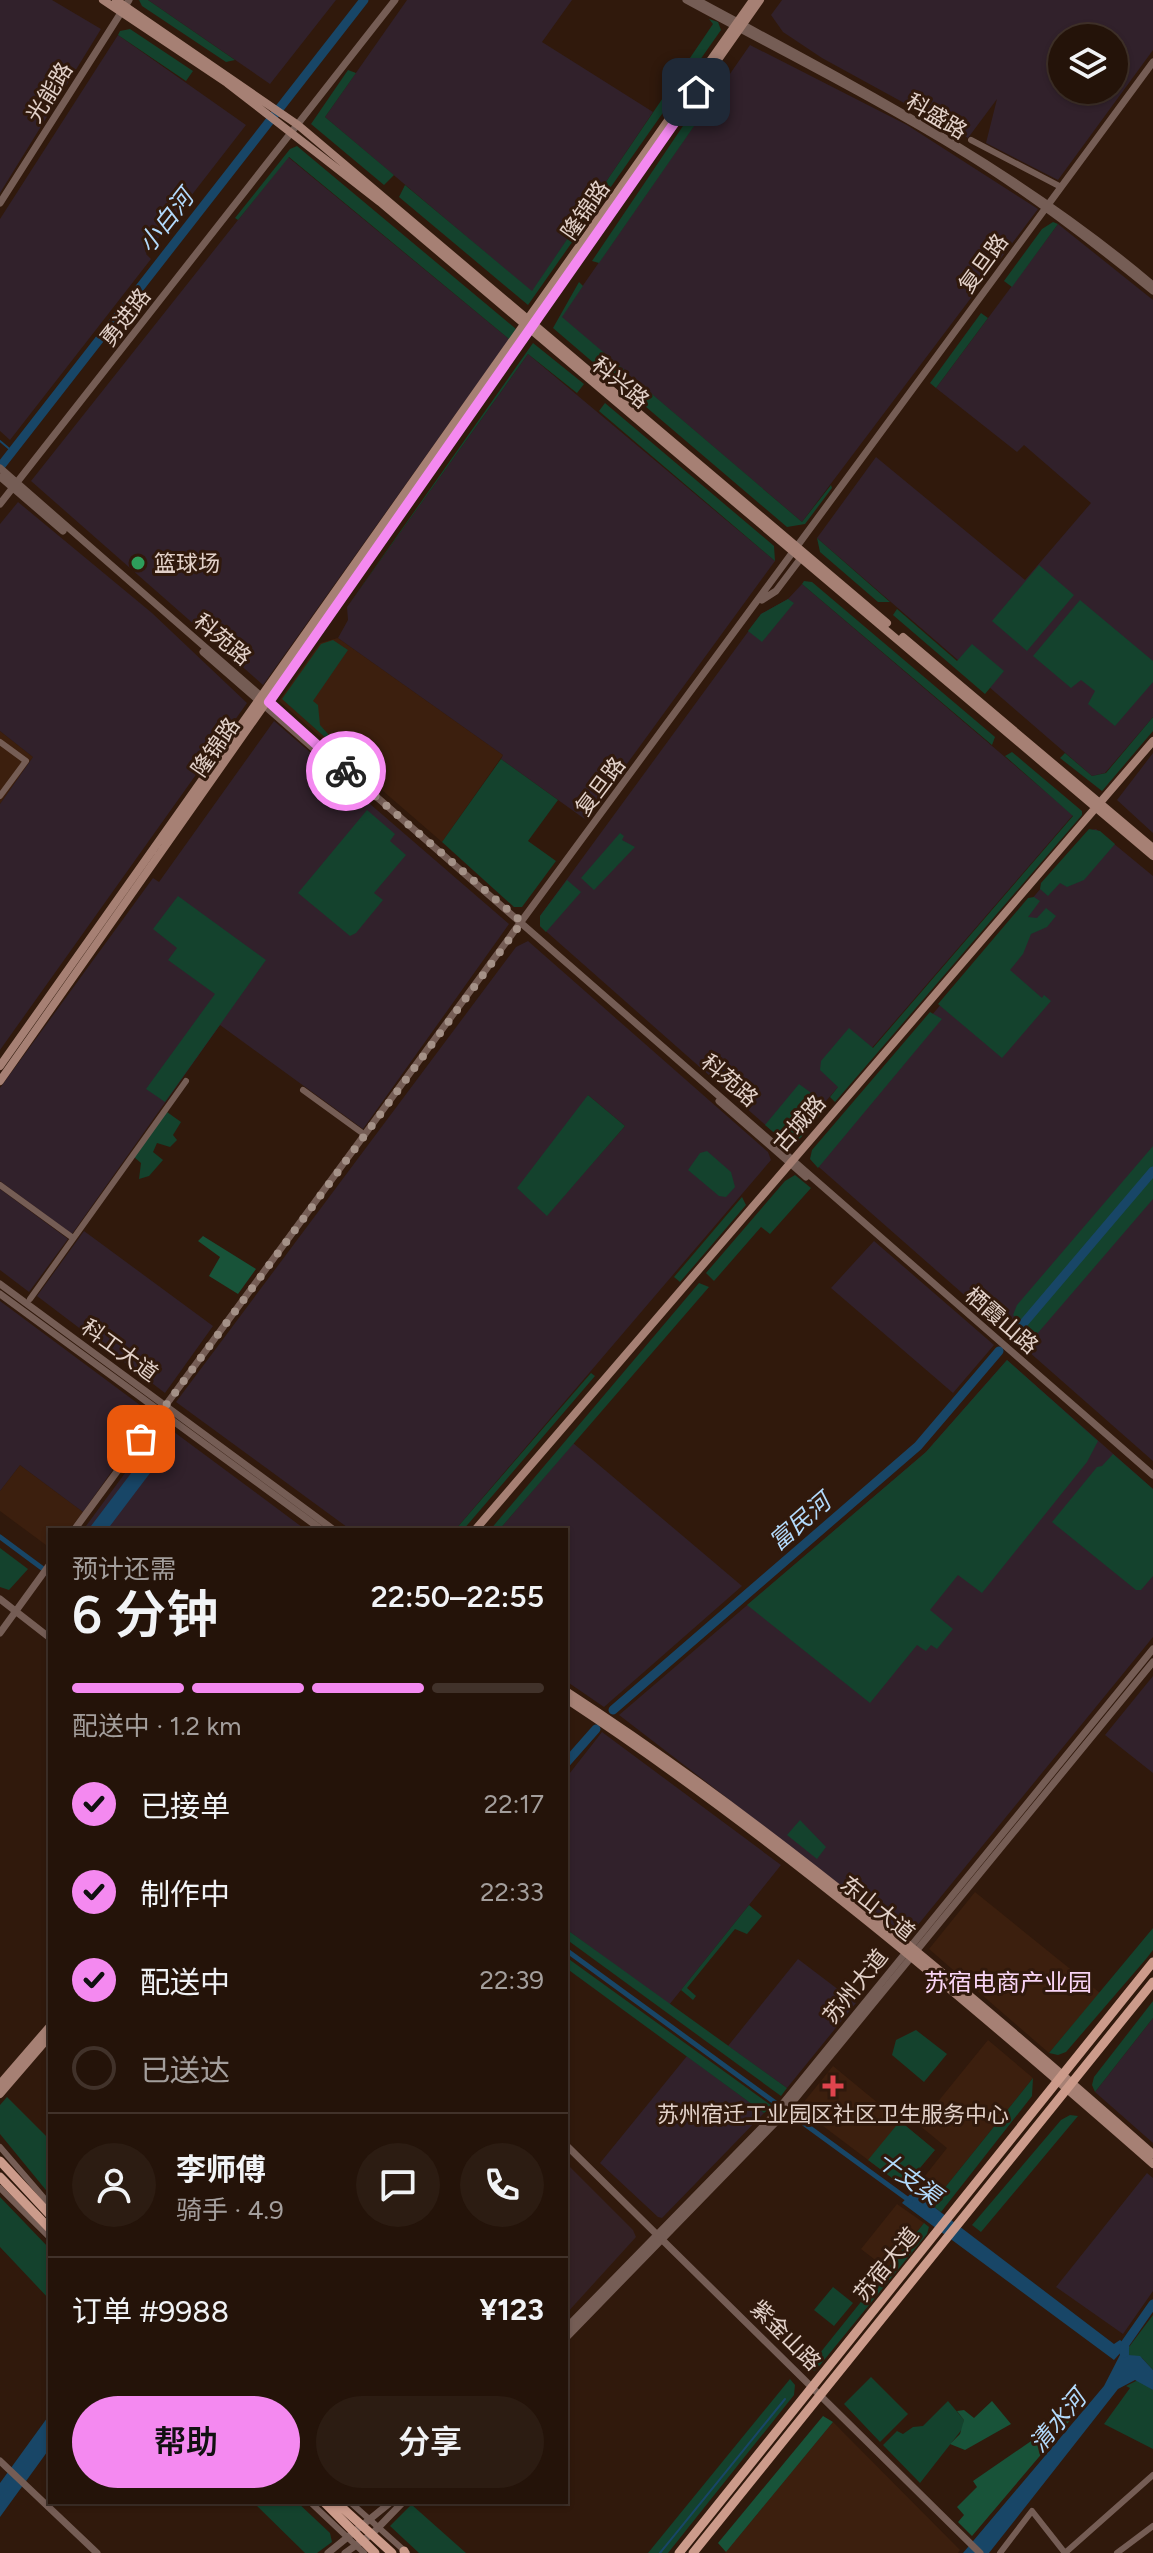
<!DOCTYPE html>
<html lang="zh">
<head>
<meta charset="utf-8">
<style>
	:root { --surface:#241309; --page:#2c1c12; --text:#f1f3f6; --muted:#a39e9c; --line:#41322a; --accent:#f489f0 }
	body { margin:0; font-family:Figtree,"Noto Sans SC",sans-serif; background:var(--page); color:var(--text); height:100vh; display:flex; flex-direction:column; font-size:30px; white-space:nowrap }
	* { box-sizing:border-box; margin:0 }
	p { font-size:26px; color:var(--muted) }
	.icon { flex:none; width:44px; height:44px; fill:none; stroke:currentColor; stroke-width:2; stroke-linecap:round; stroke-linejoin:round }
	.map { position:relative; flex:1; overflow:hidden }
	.drawer { position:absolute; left:48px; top:1528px; width:520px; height:976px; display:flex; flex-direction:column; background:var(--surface); border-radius:0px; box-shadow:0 2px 6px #0004,0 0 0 2px var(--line) }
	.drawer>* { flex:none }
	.fabs { position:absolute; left:1048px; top:24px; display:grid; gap:16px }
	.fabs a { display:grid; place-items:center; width:80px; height:80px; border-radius:50%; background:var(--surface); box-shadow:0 2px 6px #0004,0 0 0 2px var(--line); font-size:40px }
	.pin { position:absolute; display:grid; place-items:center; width:68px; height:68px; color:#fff; margin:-34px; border-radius:16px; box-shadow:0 4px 12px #0006 }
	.courier { position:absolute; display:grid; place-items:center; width:80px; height:80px; margin:-40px; border:6px solid #f489f0; border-radius:50%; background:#fff; color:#222; box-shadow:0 2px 10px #0007 }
	.head em { font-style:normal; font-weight:600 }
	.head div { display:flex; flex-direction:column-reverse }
	.head { display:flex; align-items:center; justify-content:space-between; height:136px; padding:0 24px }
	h1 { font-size:52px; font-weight:600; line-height:60px }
	.bar { display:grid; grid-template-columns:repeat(4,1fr); gap:12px 8px; align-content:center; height:96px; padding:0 24px }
	.bar i { height:10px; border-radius:6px; background:var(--line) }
	.bar .on { background:var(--accent) }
	.bar p { grid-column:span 4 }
	.line { display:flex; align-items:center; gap:20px; padding:0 24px; border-top:2px solid var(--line) }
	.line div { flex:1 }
	.round { display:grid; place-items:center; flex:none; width:84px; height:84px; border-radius:42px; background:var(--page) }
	ol { padding:0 24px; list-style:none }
	li { display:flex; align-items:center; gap:24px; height:88px }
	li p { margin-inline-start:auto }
	li .icon { padding:8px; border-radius:50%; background:var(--accent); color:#111; stroke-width:4 }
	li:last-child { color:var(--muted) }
	li i { width:44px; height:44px; border:4px solid var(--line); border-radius:50% }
	.cta { display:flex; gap:16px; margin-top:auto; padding:16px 24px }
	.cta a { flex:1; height:92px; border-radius:48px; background:var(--accent); color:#111; font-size:32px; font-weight:600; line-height:92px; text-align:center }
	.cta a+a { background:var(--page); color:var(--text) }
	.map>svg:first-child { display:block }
	.built { fill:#3c1f0e }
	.industrial { fill:#31212b; fill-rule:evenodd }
	.education { fill:#332125 }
	.green { fill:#14422d }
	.forest { fill:#185339 }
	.water { fill:#184667 }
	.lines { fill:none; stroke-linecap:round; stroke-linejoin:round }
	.stream { stroke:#184667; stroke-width:2 }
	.canal { stroke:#184667; stroke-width:5 }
	.river { stroke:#184667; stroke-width:9 }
	.minor { stroke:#755d55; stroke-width:6 }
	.tertiary { stroke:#755d55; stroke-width:7 }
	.secondary { stroke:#a68074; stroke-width:8 }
	.primary { stroke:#cc9b8b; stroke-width:9 }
	.done { stroke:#a49187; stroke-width:8; stroke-dasharray:0 14.4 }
	.route { stroke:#f489f0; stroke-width:10 }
	.leisure-dot { fill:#2e9e5b; stroke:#30190c; stroke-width:3 }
	.health-dot { fill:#e0444e; stroke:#30190c; stroke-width:3 }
	.labels { text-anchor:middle; stroke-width:6; stroke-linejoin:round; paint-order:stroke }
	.street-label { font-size:22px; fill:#e2d1c9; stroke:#30190c }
	.poi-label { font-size:22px; fill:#e2d1c9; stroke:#30190c; text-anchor:start }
	.water-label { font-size:24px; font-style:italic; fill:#b2dafc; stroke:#30190c }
	.neighbourhood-label { font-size:24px; fill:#f8d4f5; stroke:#30190c }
</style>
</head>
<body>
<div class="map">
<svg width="1153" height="2553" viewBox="0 0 1153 2553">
	<rect width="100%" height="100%" fill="#30190c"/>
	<!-- built -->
	<path class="built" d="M338,638L503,755L442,842L279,701L320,643Z
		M0,731L33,757L0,804Z
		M20,1465L83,1512L69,1530H50V1548L0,1511V1491Z
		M975,1892L1100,1993L1049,2053L929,1949Z
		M988,2040L1033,2078L931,2205L913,2191L947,2148L919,2125Z
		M833,2066L935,2150L904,2187L799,2108Z
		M897,2204L924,2223L887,2269L861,2249Z
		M833,2422L960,2550L958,2553H725Z"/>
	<!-- industrial -->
	<path class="industrial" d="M0,0H52L101,29L0,193Z
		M148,0H336L270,84Z
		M407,0H572L542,42L653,112L532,292L325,117Z
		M782,0H1153V50L1058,180L986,143L997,99L968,138L822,58L783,32L771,15ZM1114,38V90H1062V38Z
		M118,35L246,125L146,254L151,259L10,440L0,431V219Z
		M750,45L907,125L1038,209L802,522L561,317Z
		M288,157L509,339L263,685L31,481Z
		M1058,224L1153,300V717L1105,773L1092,776L817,538L876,457L1025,580L1091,503L1024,445L1017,452L936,388Z
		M528,354L775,561L586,820L501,759L503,755L338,638L348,620L347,607Z
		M18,502L152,613L247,703L0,1050V804L33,757L0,731V524Z
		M802,584L1073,815L788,1145L540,926V916L761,614L788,599Z
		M274,721L509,924L363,1129L220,1025L72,1234L0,1181V1088L153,878L159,882Z
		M1153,753V833L1117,800Z
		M1096,829L1153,876V1461L812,1161L814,1152L1091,830Z
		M528,941L768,1152L771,1160L455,1530H351L176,1402L516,947ZM588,1095L625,1126L547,1215Z
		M0,1189L68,1239L29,1292L0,1270Z
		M84,1231L213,1326L165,1393L37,1296Z
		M874,1241L994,1345L953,1393L831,1288Z
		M0,1301L152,1414L83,1512L20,1465L0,1491Z
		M1007,1360L1153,1489V1637L908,1937L619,1715L926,1452Z
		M162,1423L306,1530H83Z
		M573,1443L742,1586L604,1707L566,1681V1530H499Z
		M1153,1676V1773L1105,1735Z
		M602,1732L781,1865L669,2005L566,1929V1778Z
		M798,1959L856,2003L787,2088L728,2046Z
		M1153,2018V2143L1095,2092Z
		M687,2056L764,2113L662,2218L658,2217L600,2163Z
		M1147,2173L1153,2178V2291L1123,2334L1056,2287Z"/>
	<!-- education -->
	<path class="education" d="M566,2163L633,2230L636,2237L566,2314Z"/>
	<!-- green -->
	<path class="green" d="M139,0H148L235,60L226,62L142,6Z
		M709,19L718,22L721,30L528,305L399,197L405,185L532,291L713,24Z
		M130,29L193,71L186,81L118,35L120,31Z
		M348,70L356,73L325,117L394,175L384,185L311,124Z
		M691,114L699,119L599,263L592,261Z
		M297,146L516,329L509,339L289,157L238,220L235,218L290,149Z
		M1053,222L1058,224L1012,287L1004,281L1042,229Z
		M579,282L583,286L562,317L629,374L623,381L616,382L553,328Z
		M981,313L988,318L936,388L930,383Z
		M533,343L584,384L577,393L528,354L347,607Z
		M639,383L802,522L831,485L832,488L805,524L787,527L632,395Z
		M605,403L774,546L775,561L599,411Z
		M817,538L890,602H878L820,552Z
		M1039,565L1074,595L1027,651L992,621Z
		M804,581L812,582L995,737L992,745L802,584Z
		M788,599L794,603L762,642L748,631L761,614Z
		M1080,600L1153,661V682L1115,726L1088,704L1095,691L1081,680L1071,688L1033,656Z
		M897,609L957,661L972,644L1004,671L985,694L893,615Z
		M333,640L348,650L313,701L318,705L320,725L355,764L282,699L321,644Z
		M1153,717V731L1102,791L1060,758L1065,753L1092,776L1106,773Z
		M1012,752L1082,811V815L835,1102L830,1097L838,1087L820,1070L821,1061L849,1028L873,1048L1073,816L1005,756Z
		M501,759L558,800L528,841L556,861L522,907H514L442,842Z
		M367,810L395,834L390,841L406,855L374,893L383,900L356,933L350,936L298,893Z
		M1089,829L1100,831L1115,844L1084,880L1067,887L1060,883L1048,896L1040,889L1041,883Z
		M620,833L624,836L622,840L635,847L594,890L581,878Z
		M567,880L581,892L546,932L540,926V916Z
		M178,896L266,960L165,1102L146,1089L215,994L168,960L177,948L153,929Z
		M1034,897L1040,901L1028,917L1037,918L1046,908L1056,916L1047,927L1031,934L1023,954L1010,970L1042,998L1044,995L1051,1001L1002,1058L938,1004L1028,898Z
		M930,1012L942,1019L818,1168L810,1159L812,1150Z
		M799,1084L825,1103L826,1108L792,1148L765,1125Z
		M588,1095L625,1126L547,1216L517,1188Z
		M167,1112L181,1122L173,1135L177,1140L170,1147L157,1143L153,1152L163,1160L149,1176L139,1179L141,1163L134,1157Z
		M1153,1146V1199L1037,1334L1013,1315L1017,1305Z
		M707,1151L731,1172L735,1187L726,1197L719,1196L688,1170L700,1153Z
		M795,1175L811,1188L770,1234L761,1227L714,1281L706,1273L785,1181Z
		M742,1197L746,1205L680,1282L674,1277Z
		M699,1283L709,1287L499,1530H490Z
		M1007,1360L1098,1441L1087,1462L982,1593L958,1575L930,1610L953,1629L937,1649L931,1645L926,1651L917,1645L870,1703L747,1605L926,1452Z
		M591,1373L595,1376L463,1530H455Z
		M1113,1454L1153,1489V1576L1141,1590H1136L1052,1522L1097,1467L1102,1466Z
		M0,1548L28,1569L9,1590L0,1587Z
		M800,1820L826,1847L817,1859L787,1835Z
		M749,1905L762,1916L747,1934L735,1929L687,1988L696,1996L693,2000L681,1990Z
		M1153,1928V1950L1146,1959L1066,2052L1058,2055L1049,2053Z
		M566,1929L787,2088L781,2096L566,1939Z
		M566,1957L772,2106L764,2113L566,1968Z
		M1153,2001V2018L1095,2092L1092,2085L1094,2077Z
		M916,2030L947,2054L924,2082L892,2055L896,2040Z
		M1033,2078L1032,2096L941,2212L931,2205Z
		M7,2097L50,2140V2195L0,2134V2105Z
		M1070,2115L1078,2116L981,2232L972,2225L1061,2120Z
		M900,2121L935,2150L904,2187L868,2160Z
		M0,2197L50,2249V2300L0,2247Z
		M924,2223L929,2227L927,2234L816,2370L812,2371L808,2368Z
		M833,2287L853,2303L834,2326L814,2310Z
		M1153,2315V2370L1142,2358L1129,2355V2347Z
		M871,2377L908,2414L880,2442L844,2404Z
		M790,2379L795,2385L794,2395L668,2553H648Z
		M1138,2380L1153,2390V2449L1104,2424L1130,2388L1126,2386Z
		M948,2401L964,2420L963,2428L920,2483L883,2445L897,2431L903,2434L913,2427L923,2426Z
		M253,2502H297L330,2533L332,2542L317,2553H305Z
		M411,2505H412L466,2553H419L390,2526Z"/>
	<!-- forest -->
	<path class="forest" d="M203,1236L256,1269L238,1294L209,1276L220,1257L198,1241Z
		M992,2401L1011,2424L965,2450L950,2444L960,2434L964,2420L957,2411L964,2410L974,2418Z
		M1078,2411L972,2536L958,2522L964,2515L957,2507L977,2487L973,2481L1050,2428L1053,2431Z
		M823,2416L833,2422L726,2552L718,2543Z"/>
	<!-- water -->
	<path class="water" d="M160,1435L172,1444L107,1530H88Z
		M913,2191L1114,2344L1120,2340L1129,2347V2355L1140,2356L1153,2370V2390L1135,2380L1118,2389L989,2553H963L1104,2386L1122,2351L1114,2360L902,2203Z
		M50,2414V2448L0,2517V2483Z"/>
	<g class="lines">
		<!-- stream -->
		<path class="stream" d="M0,441L13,452
			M660,2553L785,2399"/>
		<!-- canal -->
		<path class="canal" d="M0,1537L50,1574
			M566,1950L910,2201"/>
		<!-- river -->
		<path class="river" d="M0,467L364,0
			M1011,1338L1153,1171
			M613,1710L918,1446L999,1351
			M566,1763L596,1729
			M1124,2353L1125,2344L1153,2304"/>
		<!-- minor -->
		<path class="minor" d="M971,140L1061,187
			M0,742L26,761L0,796
			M303,1090L365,1135
			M0,1185L73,1238
			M30,1299L186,1081
			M0,2147L50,2205
			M0,2188L50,2238
			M310,2502L364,2553
			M350,2502L407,2553
			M1000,2553L1032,2511L1065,2553
			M1065,2553L1153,2475
			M1117,2553L1153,2526"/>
		<!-- tertiary -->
		<path class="tertiary" d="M686,0C780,51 876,99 967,155C1032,195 1094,243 1153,291
			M697,0C856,86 1014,167 1153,285
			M0,203L129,0
			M0,468L1153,1475
			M0,477L63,531
			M0,504L395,0
			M762,600L776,591L804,554
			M203,652L329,762
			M719,1101L806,1177
			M0,1284L334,1530
			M0,1294L322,1530
			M74,1530L1153,62
			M0,1599L50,1638
			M0,1633L50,1564
			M566,2145L980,2553
			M566,2328L771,2118L1153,1649
			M566,2338L777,2121L1153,1662
			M0,2461L97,2553
			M328,2553L391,2502
			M345,2553L372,2534L403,2502"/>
		<!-- secondary -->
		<path class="secondary" d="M103,0L227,83L380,202L1153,856
			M116,0L298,125L887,623
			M903,637L1153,848
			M0,1066L753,0
			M0,1081L760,0
			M475,1530L1153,741
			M566,1691C775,1827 966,1989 1153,2154
			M566,1699C774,1836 966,2000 1153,2164
			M0,2084L50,2026
			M0,2094L50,2036"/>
		<!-- primary -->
		<path class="primary" d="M0,2161L50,2215
			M0,2177L50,2229
			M324,2502L375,2553
			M336,2502L392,2553
			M404,2551L405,2553
			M679,2553L1153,1962
			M693,2553L1153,1982"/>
	</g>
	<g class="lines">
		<!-- done -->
		<path class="done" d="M141,1439L522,922L346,771"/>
		<!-- route -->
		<path class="route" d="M346,771L269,702L696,92"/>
	</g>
	<!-- markers -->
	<circle class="leisure-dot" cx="138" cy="563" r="8"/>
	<path class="health-dot" d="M829 2074h8v8h8v8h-8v8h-8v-8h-8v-8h8z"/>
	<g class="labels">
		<!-- street labels -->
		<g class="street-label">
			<text transform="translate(49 92) rotate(-58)" y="8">光能路</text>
			<text transform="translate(937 116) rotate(31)" y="8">科盛路</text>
			<text transform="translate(585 210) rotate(-55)" y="8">隆锦路</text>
			<text transform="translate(983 263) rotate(-54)" y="8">复旦路</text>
			<text transform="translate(125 317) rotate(-52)" y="8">勇进路</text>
			<text transform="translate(621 382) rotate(40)" y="8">科兴路</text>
			<text transform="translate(223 639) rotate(40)" y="8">科苑路</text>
			<text transform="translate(215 747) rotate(-55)" y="8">隆锦路</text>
			<text transform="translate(600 786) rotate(-53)" y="8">复旦路</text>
			<text transform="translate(730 1080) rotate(41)" y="8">科苑路</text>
			<text transform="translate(799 1123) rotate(-49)" y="8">古城路</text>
			<text transform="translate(1002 1320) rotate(41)" y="8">栖霞山路</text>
			<text transform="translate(120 1350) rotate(36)" y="8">科工大道</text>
			<text transform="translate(878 1908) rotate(39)" y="8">东山大道</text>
			<text transform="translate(855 1986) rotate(-51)" y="8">苏州大道</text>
			<text transform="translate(886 2264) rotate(-51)" y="8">苏宿大道</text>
			<text transform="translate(786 2335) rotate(45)" y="8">紫金山路</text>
		</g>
		<!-- poi labels -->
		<g class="poi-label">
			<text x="154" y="571">篮球场</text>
			<text x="833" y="2122" text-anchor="middle">苏州宿迁工业园区社区卫生服务中心</text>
		</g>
		<!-- water labels -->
		<g class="water-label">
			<text transform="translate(166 221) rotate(-52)" y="8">小白河</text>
			<text transform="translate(800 1522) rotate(-41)" y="8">富民河</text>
			<text transform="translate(909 2178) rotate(36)" y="8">十支渠</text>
			<text transform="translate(1058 2421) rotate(-50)" y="8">清水河</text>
		</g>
		<!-- neighbourhood labels -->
		<g class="neighbourhood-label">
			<text x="1008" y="1991">苏宿电商产业园</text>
		</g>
	</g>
</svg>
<div class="fabs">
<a><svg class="icon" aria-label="layers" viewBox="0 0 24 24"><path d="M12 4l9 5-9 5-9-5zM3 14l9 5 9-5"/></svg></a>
</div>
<div class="pin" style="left:141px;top:1439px;background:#ea580c"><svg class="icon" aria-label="bag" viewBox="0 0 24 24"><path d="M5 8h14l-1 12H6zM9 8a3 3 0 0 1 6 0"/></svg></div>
<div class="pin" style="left:696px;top:92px;background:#1f2937"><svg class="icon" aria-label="home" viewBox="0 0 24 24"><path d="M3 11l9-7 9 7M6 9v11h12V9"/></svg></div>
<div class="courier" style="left:346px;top:771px"><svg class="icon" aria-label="bike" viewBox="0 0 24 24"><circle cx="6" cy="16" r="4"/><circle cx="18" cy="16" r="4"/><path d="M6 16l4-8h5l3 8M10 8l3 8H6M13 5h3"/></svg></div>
<section class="drawer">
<div class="head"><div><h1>6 分钟</h1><p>预计还需</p></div><em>22:50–22:55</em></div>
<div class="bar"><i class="on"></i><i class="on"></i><i class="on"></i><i></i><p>配送中 · 1.2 km</p></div>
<ol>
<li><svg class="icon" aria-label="check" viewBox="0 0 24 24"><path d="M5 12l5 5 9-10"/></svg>已接单<p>22:17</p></li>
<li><svg class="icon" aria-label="check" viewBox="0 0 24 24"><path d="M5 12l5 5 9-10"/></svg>制作中<p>22:33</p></li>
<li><svg class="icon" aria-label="check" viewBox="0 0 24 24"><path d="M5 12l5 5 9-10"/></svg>配送中<p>22:39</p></li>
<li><i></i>已送达</li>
</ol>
<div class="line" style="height:144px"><a class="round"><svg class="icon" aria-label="person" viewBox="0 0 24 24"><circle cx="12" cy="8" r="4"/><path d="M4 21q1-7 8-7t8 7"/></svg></a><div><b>李师傅</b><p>骑手 · 4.9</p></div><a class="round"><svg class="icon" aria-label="chat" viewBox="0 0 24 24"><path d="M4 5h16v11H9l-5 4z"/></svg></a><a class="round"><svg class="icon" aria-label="phone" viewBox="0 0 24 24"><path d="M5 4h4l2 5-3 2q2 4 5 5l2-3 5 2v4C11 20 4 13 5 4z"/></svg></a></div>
<div class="line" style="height:104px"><div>订单 #9988</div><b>¥123</b></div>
<div class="cta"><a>帮助</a><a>分享</a></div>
</section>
</div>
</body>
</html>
